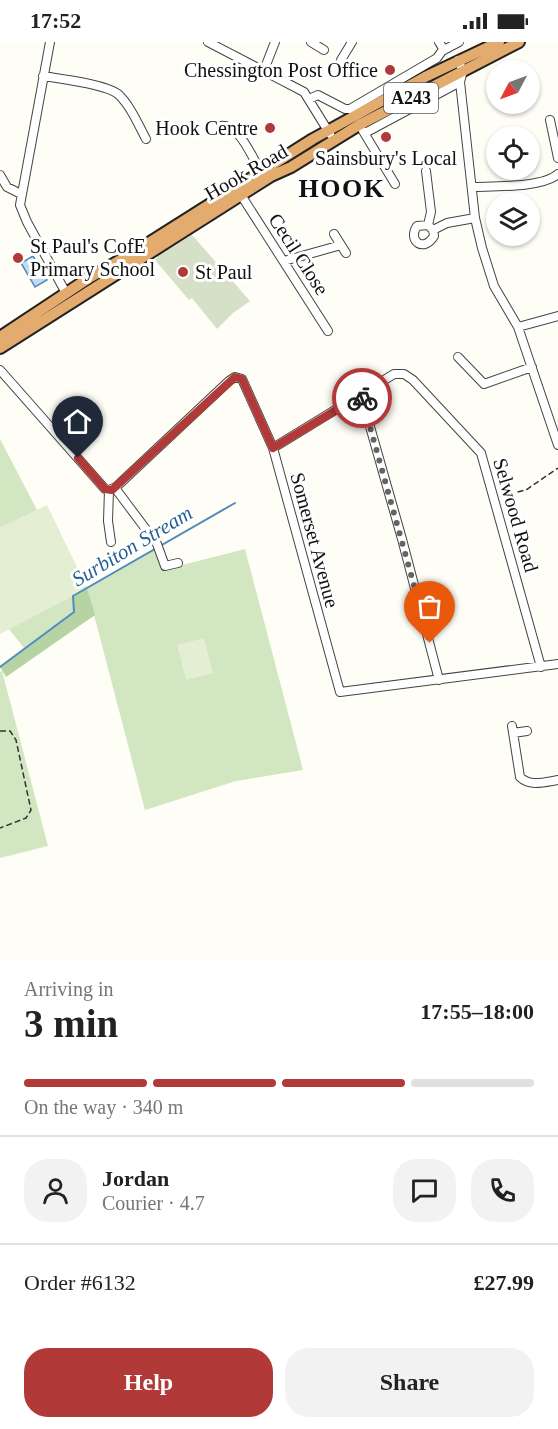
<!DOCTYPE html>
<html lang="en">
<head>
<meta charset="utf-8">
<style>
	:root { --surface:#fff; --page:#f2f2f2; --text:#222; --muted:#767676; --line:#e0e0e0; --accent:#b13a38 }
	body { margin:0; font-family:Georgia,serif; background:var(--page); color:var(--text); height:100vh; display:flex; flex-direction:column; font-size:22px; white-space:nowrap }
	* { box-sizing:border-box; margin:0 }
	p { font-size:20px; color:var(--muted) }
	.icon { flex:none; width:33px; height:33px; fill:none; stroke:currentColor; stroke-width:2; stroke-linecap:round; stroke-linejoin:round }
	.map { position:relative; height:919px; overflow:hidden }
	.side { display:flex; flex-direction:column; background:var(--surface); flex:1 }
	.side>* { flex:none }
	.needle { width:39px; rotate:229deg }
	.fabs { position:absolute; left:486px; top:18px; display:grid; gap:12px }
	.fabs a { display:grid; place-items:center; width:54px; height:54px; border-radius:50%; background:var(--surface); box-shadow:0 2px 4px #0004; font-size:30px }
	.pin { position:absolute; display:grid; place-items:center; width:51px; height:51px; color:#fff; margin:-62px -26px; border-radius:50% 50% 50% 0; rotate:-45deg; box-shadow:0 0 6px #0007 }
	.pin .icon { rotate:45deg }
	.courier { position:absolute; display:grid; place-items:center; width:60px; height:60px; margin:-30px; border:4px solid #b13a38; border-radius:50%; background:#fff; color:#222; box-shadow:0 2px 8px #0007 }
	.summary em { font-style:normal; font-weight:700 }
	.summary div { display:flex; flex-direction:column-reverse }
	.summary { display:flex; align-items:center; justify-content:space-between; height:102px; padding:0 24px }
	h1 { font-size:39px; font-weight:700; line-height:45px }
	.bar { display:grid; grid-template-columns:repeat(4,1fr); gap:9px 6px; align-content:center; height:72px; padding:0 24px }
	.bar i { height:8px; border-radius:4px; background:var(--line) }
	.bar .on { background:var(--accent) }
	.bar p { grid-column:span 4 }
	.line { display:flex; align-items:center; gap:15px; padding:0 24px; border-top:2px solid var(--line) }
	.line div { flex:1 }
	.round { display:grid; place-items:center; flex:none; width:63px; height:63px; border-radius:24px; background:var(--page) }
	.button { display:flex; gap:12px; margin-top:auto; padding:12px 24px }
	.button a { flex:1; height:69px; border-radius:24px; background:var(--accent); color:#fff; font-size:24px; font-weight:700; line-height:69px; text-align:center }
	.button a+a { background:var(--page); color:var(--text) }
	.status { display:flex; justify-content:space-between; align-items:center; height:42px; padding:0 30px; background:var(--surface); direction:ltr }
	.status svg { height:16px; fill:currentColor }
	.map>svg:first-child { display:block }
	.green { fill:#d2e6c2 }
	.forest { fill:#b6d4a3 }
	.cemetery { fill:#d6dfc7 }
	.pitch { fill:#e3eed3 }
	.water { fill:#c0dbf0; stroke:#4f8bbe; stroke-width:1.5 }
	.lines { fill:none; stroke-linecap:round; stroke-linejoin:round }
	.stream { stroke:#4f8bbe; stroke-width:2 }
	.minor-casing { stroke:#444; stroke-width:10 }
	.highway-casing { stroke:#222; stroke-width:14 }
	.path { stroke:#333; stroke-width:1.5; stroke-dasharray:6 3; stroke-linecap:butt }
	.minor { stroke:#fff; stroke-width:8 }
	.highway { stroke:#e3ab6e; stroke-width:10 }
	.done { stroke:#646461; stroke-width:6; stroke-dasharray:0 10.8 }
	.route { stroke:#b13a38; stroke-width:8 }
	.poi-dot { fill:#b13a38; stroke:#fff; stroke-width:2 }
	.labels { text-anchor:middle; stroke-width:6; stroke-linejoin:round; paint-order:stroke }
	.shield { fill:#fff; stroke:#585858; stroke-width:1.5 }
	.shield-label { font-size:18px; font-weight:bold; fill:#111 }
	.poi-label { font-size:20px; fill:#111; stroke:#fff; text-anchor:end }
	.street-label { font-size:20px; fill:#111; stroke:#fff }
	.water-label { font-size:21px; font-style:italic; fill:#275f95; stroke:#fff }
	.district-label { font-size:26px; font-weight:bold; letter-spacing:1.5px; fill:#111; stroke:#fff }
</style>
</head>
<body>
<div class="status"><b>17:52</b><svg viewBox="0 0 49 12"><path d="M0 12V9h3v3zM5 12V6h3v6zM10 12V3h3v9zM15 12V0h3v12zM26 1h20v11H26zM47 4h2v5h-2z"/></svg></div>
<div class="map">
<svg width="558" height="919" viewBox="0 0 558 919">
	<rect width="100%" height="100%" fill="#fefdf6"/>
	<!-- green -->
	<path class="green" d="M0,397L37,468L0,486Z
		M157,506L163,528L245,507L303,728L236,739L145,768L87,546Z
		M72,554L74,570L24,606L9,587Z
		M2,629L48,804L0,816V630Z"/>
	<!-- forest -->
	<path class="forest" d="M87,546L95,573L6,635L0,625L74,570L72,554Z"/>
	<!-- cemetery -->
	<path class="cemetery" d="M192,193L250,259L233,271L217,287L192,256L189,258L155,218L159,213Z"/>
	<!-- pitch -->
	<path class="pitch" d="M47,463L87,546L0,592V486Z
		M204,596L213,631L186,638L177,603Z"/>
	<!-- water -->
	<path class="water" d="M33,214L47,238L35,245L21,221Z"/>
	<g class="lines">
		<!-- stream -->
		<path class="stream" d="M0,625L74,570L73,554L235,461"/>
		<defs>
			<path id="minor" d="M50,0L20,163L27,180L66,251
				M208,0L304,50L330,92
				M311,0L324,8
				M439,0L444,8
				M341,18L352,0
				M458,18L463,29L460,40L475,176L482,206L494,244L518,285L558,403
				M264,28L275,0
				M43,34C61,37 105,42 118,52C130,63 138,82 146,97
				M309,57L318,53L345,67H350L437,16L442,9L459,0
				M550,78L558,116
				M214,86C237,74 251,114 261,130
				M363,89L395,142
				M365,91L460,40
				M426,129L431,170L428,183
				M0,133L7,145L21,152
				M472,145C494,144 543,146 558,132
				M241,153L328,289
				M433,188L428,183L417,184C407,199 424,211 434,194L433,188L447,181L475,176
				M334,192L346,211
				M284,219L341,203
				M518,285L558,274
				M458,315L484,342L532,325
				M0,328L105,447L109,448L116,445L229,339L235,335L242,337L273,406L340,650L558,622
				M361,353L402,497L439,638
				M273,406L394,332H404L413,338L481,411L541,625
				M115,446L157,502L165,524L178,521
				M109,448L108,479L111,500
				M512,684L520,735C530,745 545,740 558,738
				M513,691L527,689"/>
			<path id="highway" d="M0,295L89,236L136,209L313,97L425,35L499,0
				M0,306L271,134L291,125L359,83L519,0"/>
		</defs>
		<!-- minor casing -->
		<use href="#minor" class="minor-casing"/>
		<!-- highway casing -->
		<use href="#highway" class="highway-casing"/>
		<!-- path -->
		<path class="path" d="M500,454L526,448L558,426
			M0,689H10L16,698L31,768L26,776L0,786"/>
		<!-- minor -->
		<use href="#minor" class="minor"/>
		<!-- highway -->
		<use href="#highway" class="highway"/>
	</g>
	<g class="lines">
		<!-- done -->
		<path class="done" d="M362,356L430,601"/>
		<!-- route -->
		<path class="route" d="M78,416L105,447L112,448L235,335L242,337L273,406L361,353L362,356"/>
	</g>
	<!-- markers -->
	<g class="poi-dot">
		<circle cx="390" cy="28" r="6"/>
		<circle cx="270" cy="86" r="6"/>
		<circle cx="386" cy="95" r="6"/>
		<circle cx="18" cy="216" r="6"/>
		<circle cx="183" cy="230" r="6"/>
	</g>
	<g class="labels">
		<!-- shield labels -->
		<rect class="shield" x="384" y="41" width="54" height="30" rx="4.5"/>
		<g class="shield-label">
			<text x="411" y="62">A243</text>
		</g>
		<!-- poi labels -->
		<g class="poi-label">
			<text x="378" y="35">Chessington Post Office</text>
			<text x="258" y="93">Hook Centre</text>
			<text x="386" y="123" text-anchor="middle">Sainsbury's Local</text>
			<text x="30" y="211" text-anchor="start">St Paul's CofE<tspan x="30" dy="23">Primary School</tspan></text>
			<text x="195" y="237" text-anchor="start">St Paul</text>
		</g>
		<!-- street labels -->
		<g class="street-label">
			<text transform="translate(246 130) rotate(-30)" y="7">Hook Road</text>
			<text transform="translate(299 212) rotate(57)" y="7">Cecil Close</text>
			<text transform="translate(516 473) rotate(74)" y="7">Selwood Road</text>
			<text transform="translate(315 498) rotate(75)" y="7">Somerset Avenue</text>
		</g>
		<!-- water labels -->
		<g class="water-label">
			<text transform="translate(132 504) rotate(-31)" y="7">Surbiton Stream</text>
		</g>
		<!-- district labels -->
		<g class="district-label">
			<text x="342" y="155">HOOK</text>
		</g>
	</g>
</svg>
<div class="fabs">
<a><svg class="needle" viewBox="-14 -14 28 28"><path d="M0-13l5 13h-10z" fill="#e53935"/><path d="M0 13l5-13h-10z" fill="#767676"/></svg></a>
<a><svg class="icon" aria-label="locate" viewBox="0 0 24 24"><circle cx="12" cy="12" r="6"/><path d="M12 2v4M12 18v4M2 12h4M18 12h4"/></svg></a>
<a><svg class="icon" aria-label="layers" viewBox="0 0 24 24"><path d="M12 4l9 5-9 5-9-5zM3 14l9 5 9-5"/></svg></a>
</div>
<div class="pin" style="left:430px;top:601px;background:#ea580c"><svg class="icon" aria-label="bag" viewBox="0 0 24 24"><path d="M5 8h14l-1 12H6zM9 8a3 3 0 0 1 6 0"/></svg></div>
<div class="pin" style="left:78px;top:416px;background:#1f2937"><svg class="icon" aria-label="home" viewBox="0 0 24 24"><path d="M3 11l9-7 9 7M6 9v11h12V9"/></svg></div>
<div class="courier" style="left:362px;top:356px"><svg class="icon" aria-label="bike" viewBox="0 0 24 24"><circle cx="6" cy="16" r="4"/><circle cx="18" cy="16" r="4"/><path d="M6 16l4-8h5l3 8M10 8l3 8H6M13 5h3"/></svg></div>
</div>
<section class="side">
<div class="summary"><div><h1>3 min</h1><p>Arriving in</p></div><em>17:55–18:00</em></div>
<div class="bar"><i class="on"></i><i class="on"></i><i class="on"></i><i></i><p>On the way · 340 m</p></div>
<div class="line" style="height:108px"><a class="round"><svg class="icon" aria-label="person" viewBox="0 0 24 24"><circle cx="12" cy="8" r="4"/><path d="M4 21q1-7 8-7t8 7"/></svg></a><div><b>Jordan</b><p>Courier · 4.7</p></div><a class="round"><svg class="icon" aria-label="chat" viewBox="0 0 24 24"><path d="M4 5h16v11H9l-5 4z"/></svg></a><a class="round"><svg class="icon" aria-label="phone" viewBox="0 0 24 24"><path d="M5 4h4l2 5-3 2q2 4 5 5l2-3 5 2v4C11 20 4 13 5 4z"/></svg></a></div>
<div class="line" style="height:78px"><div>Order #6132</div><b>£27.99</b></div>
<div class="button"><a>Help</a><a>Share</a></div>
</section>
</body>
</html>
